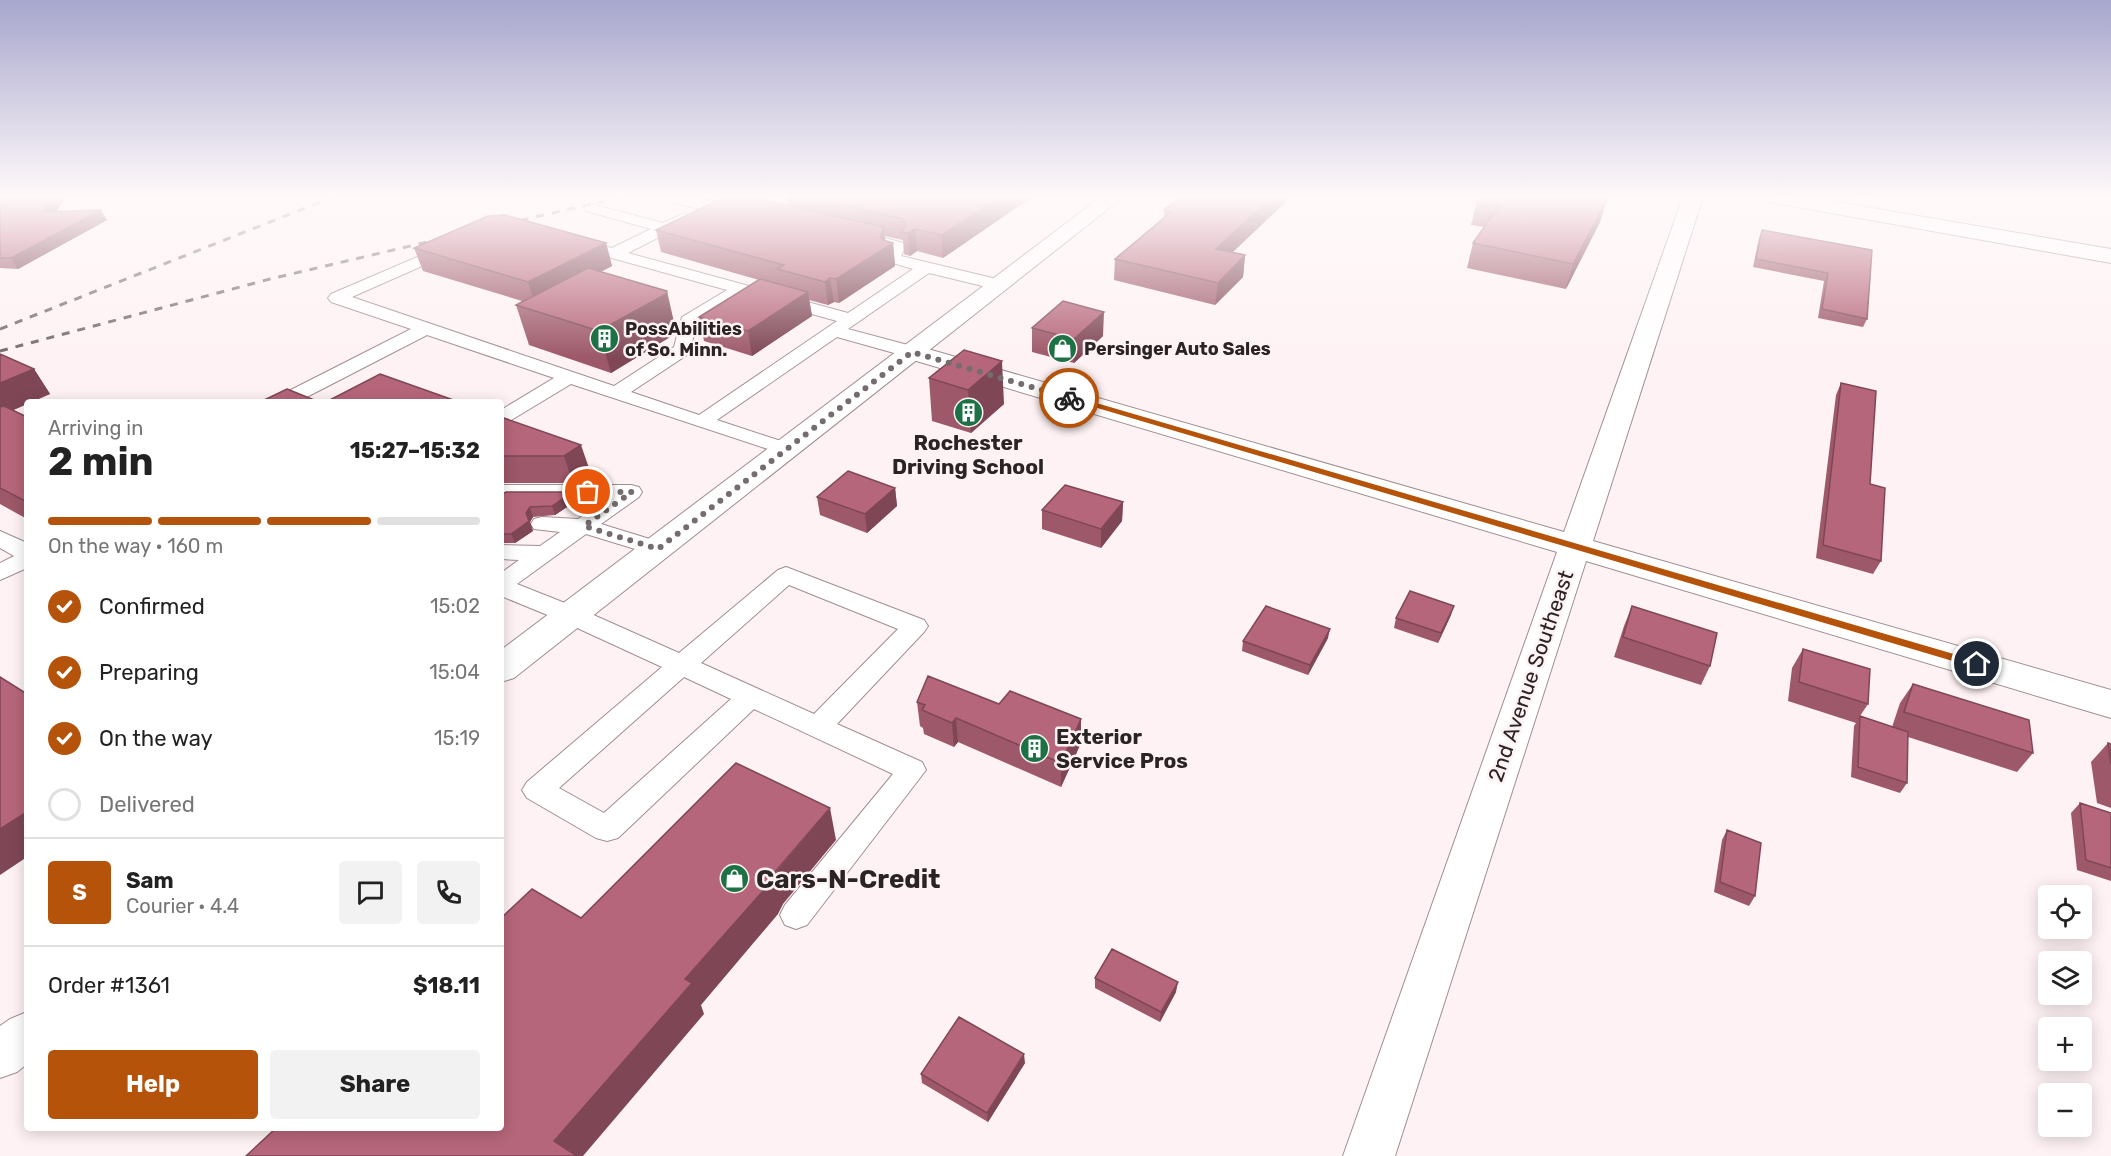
<!DOCTYPE html>
<html lang="en">
<head>
<meta charset="utf-8">
<style>
	:root { --surface:#fff; --page:#f2f2f2; --text:#222; --muted:#767676; --line:#e0e0e0; --accent:#b45309 }
	body { margin:0; font-family:Rubik,sans-serif; background:var(--page); color:var(--text); height:100vh; display:flex; flex-direction:column; font-size:22px; white-space:nowrap }
	* { box-sizing:border-box; margin:0 }
	p { font-size:20px; color:var(--muted) }
	.icon { flex:none; width:33px; height:33px; fill:none; stroke:currentColor; stroke-width:2; stroke-linecap:round; stroke-linejoin:round }
	.map { position:relative; flex:1; overflow:hidden }
	.details { position:absolute; left:24px; top:399px; width:480px; height:732px; display:flex; flex-direction:column; background:var(--surface); border-radius:6px; box-shadow:0 3px 15px #0003 }
	.details>* { flex:none }
	.tools { position:absolute; left:2038px; top:885px; display:grid; gap:12px }
	.tools a { display:grid; place-items:center; width:54px; height:54px; border-radius:6px; background:var(--surface); box-shadow:0 3px 15px #0003; font-size:30px }
	.pin { position:absolute; display:grid; place-items:center; width:51px; height:51px; color:#fff; margin:-26px; border:3px solid #fff; border-radius:50%; box-shadow:0 2px 6px #0007 }
	.courier { position:absolute; display:grid; place-items:center; width:60px; height:60px; margin:-30px; border:4px solid #b45309; border-radius:50%; background:#fff; color:#222; box-shadow:0 2px 8px #0007 }
	.summary em { font-style:normal; font-weight:700 }
	.summary div { display:flex; flex-direction:column-reverse }
	.summary { display:flex; align-items:center; justify-content:space-between; height:102px; padding:0 24px }
	h1 { font-size:39px; font-weight:700; line-height:45px }
	.bar { display:grid; grid-template-columns:repeat(4,1fr); gap:9px 6px; align-content:center; height:72px; padding:0 24px }
	.bar i { height:8px; border-radius:4px; background:var(--line) }
	.bar .selected { background:var(--accent) }
	.bar p { grid-column:span 4 }
	.line { display:flex; align-items:center; gap:15px; padding:0 24px; border-top:2px solid var(--line) }
	.line div { flex:1 }
	.round { display:grid; place-items:center; flex:none; width:63px; height:63px; border-radius:6px; background:var(--page) }
	ol { padding:0 24px; list-style:none }
	li { display:flex; align-items:center; gap:18px; height:66px }
	li p { margin-inline-start:auto }
	li .icon { padding:6px; border-radius:50%; background:var(--accent); color:#fff; stroke-width:4 }
	li:last-child { color:var(--muted) }
	li i { width:33px; height:33px; border:3px solid var(--line); border-radius:50% }
	.cta { display:flex; gap:12px; margin-top:auto; padding:12px 24px }
	.cta a { flex:1; height:69px; border-radius:6px; background:var(--accent); color:#fff; font-size:24px; font-weight:700; line-height:69px; text-align:center }
	.cta a+a { background:var(--page); color:var(--text) }
	.map>svg:first-child { display:block }
	.lines { fill:none; stroke-linecap:round; stroke-linejoin:round }
	.lane-casing { stroke:#a18e91; stroke-width:2 }
	.street-casing { stroke:#a18e91; stroke-width:2 }
	.secondary-casing { stroke:#a18e91; stroke-width:2 }
	.lane { fill:#fff; fill-rule:evenodd }
	.street { fill:#fff; fill-rule:evenodd }
	.secondary { fill:#fff; fill-rule:evenodd }
	.rail { stroke:#736a6b; stroke-width:3; stroke-dasharray:8 8; stroke-linecap:butt }
	.wall { fill:#9d5869 }
	.shaded-wall { fill:#7f4755 }
	.building { fill:#b6667a; stroke:#7f4755; stroke-width:1.5 }
	.route { fill:#b45309 }
	.done { stroke:#756c6d; stroke-width:6; stroke-dasharray:0 10.8 }
	.labels { text-anchor:middle; stroke-width:5; stroke-linejoin:round; paint-order:stroke }
	.far-poi-label { font-size:18px; font-weight:bold; fill:#2b2425; stroke:#fef2f4; text-anchor:start }
	.poi-label { font-size:21px; font-weight:bold; fill:#2b2425; stroke:#fef2f4 }
	.street-label { font-size:21px; fill:#2b2425; stroke:#fef2f4 }
	.near-poi-label { font-size:26px; font-weight:bold; fill:#2b2425; stroke:#fef2f4; text-anchor:start }
</style>
</head>
<body>
<div class="map">
<svg width="2111" height="1156" viewBox="0 0 2111 1156">
	<rect width="100%" height="100%" fill="#fef2f4"/>
	<g class="lines">
		<defs>
			<path id="lane" d="M661,197C672,196 739,202 744,207C732,220 680,204 663,200Z
				M591,204L663,223L684,213L692,218L671,231L628,253L848,313L913,269L886,261L884,258L889,249L855,240L853,237L861,232L904,243L906,246L901,256L1005,281L1007,285L999,290L929,273L848,329L919,348L921,352L919,356L912,358L837,337L717,420L793,445L796,449L793,453L786,455L571,384L508,422L501,424V410L554,378L427,335L297,402H272L275,398L411,329L331,302L328,298L331,294L450,243L456,245L458,248L456,251L352,297L614,386L674,347L682,317L727,290L572,247L570,244L572,241L578,239L612,248L651,229L586,211L584,208ZM743,295L837,321L699,415L631,392L690,353L696,323Z
				M501,485H631L639,487L642,492L639,497L601,524L666,544L670,549L666,554L658,556L586,534L517,584L580,609L679,653L778,570L786,567L924,620L928,626L924,632L837,724L922,762L926,770L807,925L796,929L785,925L780,915L785,905L893,774L754,709L618,838L607,841L596,838L527,798L522,790L527,782L662,667L562,621L501,596V573L519,560L501,559V545L540,546L560,532L534,529L531,524L534,519L542,517L578,519L607,499H501ZM789,585L898,629L814,714L701,663ZM684,677L731,699L604,813L559,788Z
				M0,531L27,543V568L0,580V563L14,556L0,548Z"/>
			<path id="street" d="M1683,197H1703L1593,541L2111,690V718L1586,561L1395,1156H1343L1557,552L903,357L899,352L903,347L912,344L921,347L1564,532Z
				M1765,197H1807L2111,249V263L1775,203L1768,201Z"/>
			<path id="secondary" d="M1101,197H1123L514,678L501,682V650Z
				M27,1012V1064L17,1072L0,1078V1026L10,1019Z"/>
		</defs>
		<!-- lane casing -->
		<use href="#lane" class="lane-casing"/>
		<!-- street casing -->
		<use href="#street" class="street-casing"/>
		<!-- secondary casing -->
		<use href="#secondary" class="secondary-casing"/>
		<!-- lane -->
		<use href="#lane" class="lane"/>
		<!-- street -->
		<use href="#street" class="street"/>
		<!-- secondary -->
		<use href="#secondary" class="secondary"/>
		<!-- rail -->
		<path class="rail" d="M505,224L622,197
			M0,329L333,197
			M0,351L270,279L444,238"/>
	</g>
	<!-- wall -->
	<path class="wall" d="M0,197H65L56,212L107,220L18,269L0,268Z
		M787,197H1032L943,258L917,251L910,256L904,254L903,240L884,236L885,241L893,243L895,266L839,303L834,302L828,305L809,300L812,316L752,356L704,341L699,317L759,280L661,252L656,230L788,205Z
		M1181,197L1233,252L1245,255L1243,277L1215,305L1114,280L1115,259L1164,218V210Z
		M1607,199L1600,222L1566,289L1467,268L1473,243L1484,227L1471,225L1477,201Z
		M1762,230L1872,250L1867,319L1863,327L1818,318L1824,281L1753,267L1759,238Z
		M606,243L612,266L600,272L676,331L675,334L611,373L529,345L516,305L522,301L423,271L414,248Z
		M1032,328L1103,336L1074,363L1032,352Z
		M964,350L1004,404L971,433L932,421L929,378Z
		M0,354L34,369L50,394L27,402V404L13,410L27,417V519L0,504Z
		M1841,383L1881,561L1873,574L1816,558L1836,395Z
		M501,417L590,471L573,483H501Z
		M895,488L897,506L867,533L820,515L817,497Z
		M573,492L576,501L555,515L533,517L530,522L533,531L515,543H501V495Z
		M1123,502L1122,521L1101,548L1042,529V510Z
		M1632,606L1710,666L1701,685L1614,657L1624,626Z
		M1451,615L1438,643L1394,628L1396,618Z
		M1328,638L1308,675L1242,651L1243,641Z
		M1803,649L1868,704L1860,716L1892,727L1900,703L1913,684L2033,753L2017,772L1908,737L1907,783L1900,793L1851,777L1854,726L1856,723L1788,701L1792,668Z
		M917,702L999,704L1081,719V743L1061,787L958,742L954,747L924,734L923,728L920,726Z
		M2108,743L2111,744V808L2097,803L2091,762Z
		M2080,803L2111,813V881L2077,870L2071,813Z
		M1727,830L1755,896L1749,906L1714,892L1722,840Z
		M1095,978L1176,992L1160,1022L1095,988Z
		M1025,1063L988,1122L922,1083L921,1074Z"/>
	<!-- shaded-wall -->
	<path class="shaded-wall" d="M53,197H65L49,223L43,212Z
		M1000,197H1032L943,258L942,235Z
		M1272,197H1291L1214,270L1216,249Z
		M1607,199L1600,222L1566,289L1573,264Z
		M101,210L107,220L18,269L11,258Z
		M884,227L886,248L893,243L895,266L839,303L836,279L880,237Z
		M915,229L917,251L910,256L908,233Z
		M606,243L612,266L536,306L528,282Z
		M1245,255L1243,277L1215,305L1218,283Z
		M830,278L834,302L828,305L825,282Z
		M667,291L676,331L675,334L611,373L599,331Z
		M808,292L812,316L752,356L748,331Z
		M1104,312L1103,336L1074,363V339Z
		M1002,361L1004,404L971,433L968,390Z
		M34,369L50,394L32,402H27V404L0,416V383Z
		M581,445L590,471L573,483L564,456Z
		M895,488L897,506L867,533L865,514Z
		M573,492L576,501L555,515L552,506Z
		M1123,502L1122,521L1101,548V529Z
		M530,507L533,517L530,522L533,531L515,543L511,534Z
		M1454,606L1451,615L1438,643L1441,633Z
		M1330,629L1328,638L1308,675L1310,665Z
		M956,718L958,742L954,747L952,723Z
		M1081,719V743L1061,787V763Z
		M830,808L836,840L783,904L778,914L701,1005L704,1014L583,1156H564L554,1141L685,979Z
		M27,812V857L0,875V829Z
		M1178,982L1176,992L1160,1022L1161,1012Z
		M1024,1054L1025,1063L988,1122L987,1113Z"/>
	<!-- building -->
	<path class="building" d="M0,197H53L43,212L101,210L11,258H0Z
		M725,197H751L884,227L880,237L883,240L893,243L836,279L830,278L825,282L777,269L784,265L656,230Z
		M810,197H1000L942,235L915,229L908,233L902,232L906,225L903,219Z
		M1181,197H1272L1216,249L1245,255L1218,283L1115,259L1171,212L1164,210Z
		M1480,197H1594L1607,199L1573,264L1473,243L1499,206L1477,201Z
		M505,215L606,243L528,282L414,248L488,216Z
		M1762,230L1872,250L1867,319L1822,309L1828,273L1756,259Z
		M588,268L667,291L666,294L599,331L516,305Z
		M760,279L808,292L748,331L699,317Z
		M1063,301L1104,312L1074,339L1032,328Z
		M964,350L1002,361L968,390L929,378Z
		M0,354L34,369L0,383Z
		M380,374L459,402H326Z
		M1841,383L1876,391L1870,484L1885,488L1881,561L1823,545Z
		M287,389L319,402H260Z
		M4,406L27,417V502L0,488V407Z
		M501,417L581,445L564,456H501Z
		M848,471L895,488L865,514L817,497Z
		M1065,485L1123,502L1101,529L1042,510Z
		M506,492H573L552,506L530,507L526,513L529,521L511,534H501V495Z
		M1410,591L1454,606L1441,633L1396,618Z
		M1266,606L1330,629L1310,665L1243,641Z
		M1632,606L1717,633L1710,666L1623,637Z
		M1803,649L1870,669L1868,704L1799,682Z
		M928,676L999,704L1010,691L1081,719L1061,763L956,718L952,723L922,710L925,705L917,702Z
		M0,677L27,694V812L0,829Z
		M1913,684L2029,720L2033,753L1904,712Z
		M1860,716L1908,732L1907,783L1858,767Z
		M2108,743L2111,744V764Z
		M736,763L830,808L775,872L770,883L685,979L692,983L554,1141L575,1155L574,1156H246L276,1128H501V918L532,889L581,918Z
		M2080,803L2111,813V868L2086,860Z
		M1727,830L1761,843L1755,896L1720,882Z
		M1112,949L1178,982L1161,1012L1095,978Z
		M959,1017L1024,1054L987,1113L921,1074Z"/>
	<!-- sky -->
	<linearGradient id="sky" x2="0" y2="1"><stop stop-color="#a7a6cd"/><stop offset="0.55" stop-color="#fff9fa"/><stop offset="1" stop-color="#fff9fa" stop-opacity="0"/></linearGradient>
	<rect width="2111" height="358" fill="url(#sky)"/>
	<!-- route -->
	<path class="route" d="M1069,395L1981,662L1982,664L1981,667H1973L1067,399L1065,398Z"/>
	<g class="lines">
		<!-- done -->
		<path class="done" d="M588,492H632L584,526L658,549L912,352L1069,398"/>
	</g>
	<!-- icons -->
	<defs>
		<symbol id="building-disc" viewBox="-11 -11 22 22"><circle r="9.5" fill="#1d7245" stroke="#fef2f4"/><path d="M-4-6H4V6H1V3H-1V6H-4ZM-2.5-4.3h1.7v1.8h-1.7ZM.8-4.3h1.7v1.8H.8ZM-2.5-1h1.7V.8h-1.7ZM.8-1h1.7V.8H.8Z" fill="#fff"/></symbol>
		<symbol id="shop-disc" viewBox="-11 -11 22 22"><circle r="9.5" fill="#1d7245" stroke="#fef2f4"/><path d="M-5-2.5h2.3a2.7 3.5 0 0 1 5.4 0H5L5.5 6h-11ZM-1.5-2.5h3a1.5 2.3 0 0 0-3 0Z" fill="#fff"/></symbol>
	</defs>
	<g fill-rule="evenodd">
		<use href="#building-disc" x="588" y="322" width="33" height="33"/>
		<use href="#shop-disc" x="1046" y="332" width="33" height="33"/>
		<use href="#building-disc" x="952" y="396" width="33" height="33"/>
		<use href="#building-disc" x="1018" y="732" width="33" height="33"/>
		<use href="#shop-disc" x="718" y="862" width="33" height="33"/>
	</g>
	<g class="labels">
		<!-- far-poi labels -->
		<g class="far-poi-label">
			<text x="625" y="335">PossAbilities<tspan x="625" dy="21">of So. Minn.</tspan></text>
			<text x="1084" y="355">Persinger Auto Sales</text>
		</g>
		<!-- poi labels -->
		<g class="poi-label">
			<text x="968" y="450">Rochester<tspan x="968" dy="24">Driving School</tspan></text>
			<text x="1056" y="744" text-anchor="start">Exterior<tspan x="1056" dy="24">Service Pros</tspan></text>
		</g>
		<!-- street labels -->
		<g class="street-label">
			<text transform="translate(1531 676) rotate(-71)" y="7">2nd Avenue Southeast</text>
		</g>
		<!-- near-poi labels -->
		<g class="near-poi-label">
			<text x="756" y="888">Cars-N-Credit</text>
		</g>
	</g>
</svg>
<div class="tools">
<a><svg class="icon" aria-label="locate" viewBox="0 0 24 24"><circle cx="12" cy="12" r="6"/><path d="M12 2v4M12 18v4M2 12h4M18 12h4"/></svg></a>
<a><svg class="icon" aria-label="layers" viewBox="0 0 24 24"><path d="M12 4l9 5-9 5-9-5zM3 14l9 5 9-5"/></svg></a>
<a>+</a>
<a>−</a>
</div>
<div class="pin" style="left:588px;top:492px;background:#ea580c"><svg class="icon" aria-label="bag" viewBox="0 0 24 24"><path d="M5 8h14l-1 12H6zM9 8a3 3 0 0 1 6 0"/></svg></div>
<div class="pin" style="left:1977px;top:664px;background:#1f2937"><svg class="icon" aria-label="home" viewBox="0 0 24 24"><path d="M3 11l9-7 9 7M6 9v11h12V9"/></svg></div>
<div class="courier" style="left:1069px;top:398px"><svg class="icon" aria-label="bike" viewBox="0 0 24 24"><circle cx="6" cy="16" r="4"/><circle cx="18" cy="16" r="4"/><path d="M6 16l4-8h5l3 8M10 8l3 8H6M13 5h3"/></svg></div>
<section class="details">
<div class="summary"><div><h1>2 min</h1><p>Arriving in</p></div><em>15:27–15:32</em></div>
<div class="bar"><i class="selected"></i><i class="selected"></i><i class="selected"></i><i></i><p>On the way · 160 m</p></div>
<ol>
<li><svg class="icon" aria-label="check" viewBox="0 0 24 24"><path d="M5 12l5 5 9-10"/></svg>Confirmed<p>15:02</p></li>
<li><svg class="icon" aria-label="check" viewBox="0 0 24 24"><path d="M5 12l5 5 9-10"/></svg>Preparing<p>15:04</p></li>
<li><svg class="icon" aria-label="check" viewBox="0 0 24 24"><path d="M5 12l5 5 9-10"/></svg>On the way<p>15:19</p></li>
<li><i></i>Delivered</li>
</ol>
<div class="line" style="height:108px"><b class="round" style="background:var(--accent);color:#fff">S</b><div><b>Sam</b><p>Courier · 4.4</p></div><a class="round"><svg class="icon" aria-label="chat" viewBox="0 0 24 24"><path d="M4 5h16v11H9l-5 4z"/></svg></a><a class="round"><svg class="icon" aria-label="phone" viewBox="0 0 24 24"><path d="M5 4h4l2 5-3 2q2 4 5 5l2-3 5 2v4C11 20 4 13 5 4z"/></svg></a></div>
<div class="line" style="height:78px"><div>Order #1361</div><b>$18.11</b></div>
<div class="cta"><a>Help</a><a>Share</a></div>
</section>
</div>
</body>
</html>
